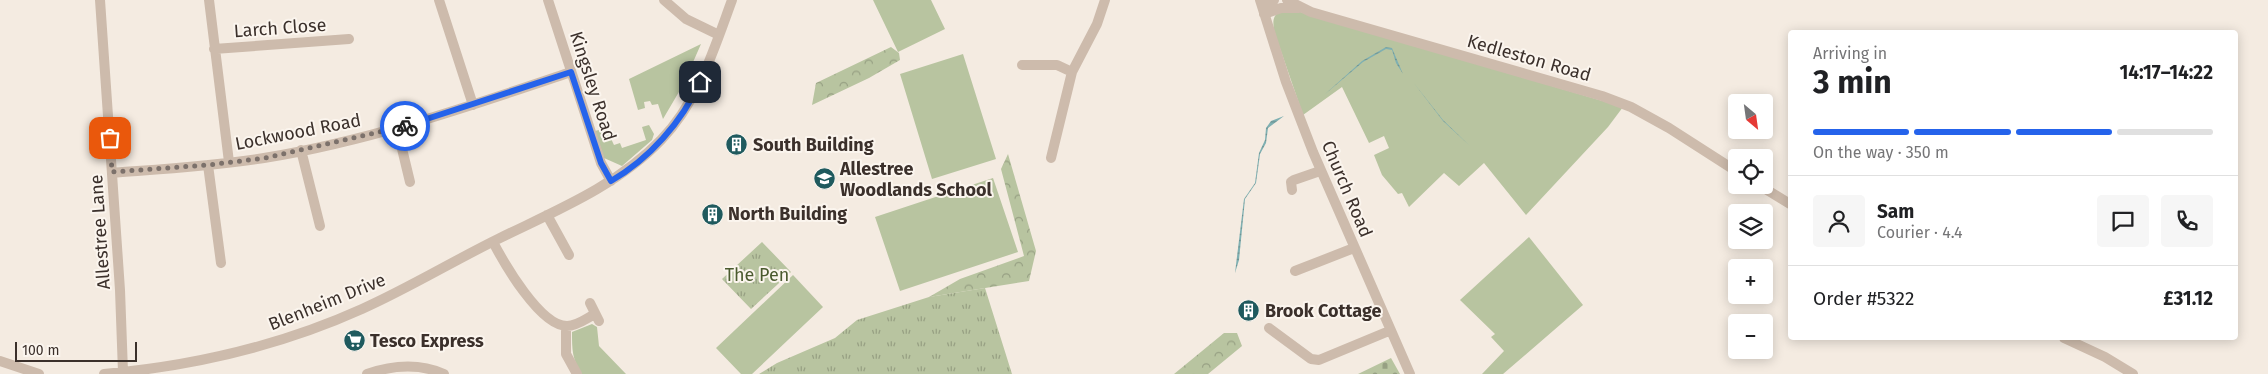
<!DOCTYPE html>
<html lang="en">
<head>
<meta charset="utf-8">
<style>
	:root { --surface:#fff; --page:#f6f6f6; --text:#202124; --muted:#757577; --line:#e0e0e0; --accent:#2563eb }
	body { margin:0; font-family:"Fira Sans",sans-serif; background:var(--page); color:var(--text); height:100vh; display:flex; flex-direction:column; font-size:19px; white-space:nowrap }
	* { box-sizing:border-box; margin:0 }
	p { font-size:16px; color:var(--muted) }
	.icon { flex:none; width:28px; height:28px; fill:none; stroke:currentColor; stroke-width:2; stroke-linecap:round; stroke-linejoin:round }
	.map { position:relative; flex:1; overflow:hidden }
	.side { position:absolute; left:1788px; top:30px; width:450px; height:310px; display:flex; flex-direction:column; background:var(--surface); border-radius:5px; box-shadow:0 2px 12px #0003 }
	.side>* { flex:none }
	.needle { width:32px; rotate:151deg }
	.controls { position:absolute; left:1728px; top:94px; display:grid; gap:10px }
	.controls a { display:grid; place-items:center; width:45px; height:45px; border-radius:5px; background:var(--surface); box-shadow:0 2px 12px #0003; font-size:25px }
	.scale { position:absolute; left:15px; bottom:12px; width:122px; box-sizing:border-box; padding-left:5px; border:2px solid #3b302b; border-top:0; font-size:14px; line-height:18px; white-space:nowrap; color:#3b302b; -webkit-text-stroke:4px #fbf5ee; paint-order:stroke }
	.pin { position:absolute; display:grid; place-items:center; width:42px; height:42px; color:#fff; margin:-21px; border-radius:10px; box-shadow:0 2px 8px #0006 }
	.courier { position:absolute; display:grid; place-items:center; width:50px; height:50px; margin:-25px; border:4px solid #2563eb; border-radius:50%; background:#fff; color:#222; box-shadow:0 1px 6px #0007 }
	.summary em { font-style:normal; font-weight:700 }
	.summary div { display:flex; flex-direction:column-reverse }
	.summary { display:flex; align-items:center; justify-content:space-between; height:85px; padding:0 25px }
	h1 { font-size:32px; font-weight:700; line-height:38px }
	.bar { display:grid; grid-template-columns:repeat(4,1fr); gap:8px 5px; align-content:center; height:60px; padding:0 25px }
	.bar i { height:6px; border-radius:4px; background:var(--line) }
	.bar .on { background:var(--accent) }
	.bar p { grid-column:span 4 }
	.line { display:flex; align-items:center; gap:12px; padding:0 25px; border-top:1px solid var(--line) }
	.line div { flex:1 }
	.round { display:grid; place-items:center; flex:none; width:52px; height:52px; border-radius:5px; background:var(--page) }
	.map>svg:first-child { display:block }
	.green { fill:#b8c4a0 }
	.forest { fill:url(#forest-crowns) }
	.cemetery { fill:url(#cemetery-stones) }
	.park { fill:url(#park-tufts) }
	.water { fill:url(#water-rules) }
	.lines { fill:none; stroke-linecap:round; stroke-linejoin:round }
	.minor { stroke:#cdbbac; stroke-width:10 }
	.done { stroke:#7c716b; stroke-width:5; stroke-dasharray:0 9 }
	.route { stroke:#2563eb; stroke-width:6 }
	.labels { text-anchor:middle; stroke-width:4; stroke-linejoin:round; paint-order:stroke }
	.street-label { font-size:18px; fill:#3b302b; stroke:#fbf5ee }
	.poi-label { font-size:18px; font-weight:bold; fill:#3b302b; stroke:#fbf5ee; text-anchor:start }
	.park-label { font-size:18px; fill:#4a5a2e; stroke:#fbf5ee }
</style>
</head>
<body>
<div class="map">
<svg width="2268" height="374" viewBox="0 0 2268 374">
	<defs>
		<pattern id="forest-crowns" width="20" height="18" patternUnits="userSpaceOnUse" patternTransform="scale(1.25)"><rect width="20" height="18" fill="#b8c4a0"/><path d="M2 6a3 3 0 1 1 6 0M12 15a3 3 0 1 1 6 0" fill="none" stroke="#97a083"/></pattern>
		<pattern id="cemetery-stones" width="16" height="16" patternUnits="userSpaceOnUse" patternTransform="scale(1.25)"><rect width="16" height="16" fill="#b8c4a0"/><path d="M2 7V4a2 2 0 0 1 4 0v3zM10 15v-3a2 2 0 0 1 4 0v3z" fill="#97a083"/></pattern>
		<pattern id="park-tufts" width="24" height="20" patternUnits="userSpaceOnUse" patternTransform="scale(1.25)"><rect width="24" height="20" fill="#b8c4a0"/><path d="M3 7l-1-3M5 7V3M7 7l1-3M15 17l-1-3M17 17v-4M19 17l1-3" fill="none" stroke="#97a083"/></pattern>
		<pattern id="water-rules" width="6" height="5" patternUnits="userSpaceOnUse" patternTransform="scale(1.25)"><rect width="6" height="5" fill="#7fb0b2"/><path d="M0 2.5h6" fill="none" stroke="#699091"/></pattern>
	</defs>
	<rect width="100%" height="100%" fill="#f4ebe1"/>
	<!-- green -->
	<path class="green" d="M873,0H931L945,29L898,52Z
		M1297,11L1623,107L1608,127L1526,215L1484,163L1459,186L1444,173L1409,207L1402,193L1398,194L1382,175L1374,155L1389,148L1384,136L1369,143L1342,87L1303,115L1274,31C1271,10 1279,12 1297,11Z
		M701,44L683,85L663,119L658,104L652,105L650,101L644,102L645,108L638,110L629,79Z
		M963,54L996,159L932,179L900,74Z
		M649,125L654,134L652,140L622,166L604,158L595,131L606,128L614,145L620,143L622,148L646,140L642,127Z
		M993,178L1018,252L900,291L875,217Z
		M1529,237L1583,305L1503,374H1482L1504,351L1491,337L1495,334L1460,300Z
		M793,275L823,307L752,374H741L716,348Z
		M592,324L597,327L599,346L626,374H582C572,360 572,349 572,332Z"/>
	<!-- forest -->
	<path class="forest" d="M891,47L899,53L900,60L869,78L812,105L816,83Z
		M1008,154L1036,251L1029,281L929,297L960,279L1024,256L1001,169Z
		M1224,333H1237L1242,346L1208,374H1174Z"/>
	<!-- cemetery -->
	<path class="cemetery" d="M1391,358L1400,374H1358Z"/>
	<!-- park -->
	<path class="park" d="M762,242L791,272L751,309L722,279Z
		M985,288L1012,374H759L777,363L835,338L857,320L929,297Z"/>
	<!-- water -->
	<path class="water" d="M1386,47L1392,48L1403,74L1396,63L1392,50L1386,49L1363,62L1324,95L1362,61Z
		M1413,82L1443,120L1470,146L1443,121Z
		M1284,116L1268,128L1266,143L1260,154L1256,183L1245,199L1239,260L1235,273L1244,199L1255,183L1259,153L1265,140L1266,128L1271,121Z"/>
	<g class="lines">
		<!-- minor -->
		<path class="minor" d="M100,0L120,290L123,372
			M209,0L229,162
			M439,0L473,105
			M548,0L601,163L611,181
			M664,0L686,19L719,35
			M1260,0L1286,82L1313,152L1410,374
			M1287,0L1311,12L1602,96L1631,107L1669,128L1736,171
			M1262,5L1274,0
			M1264,14L1281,8H1299
			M214,49L349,39
			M1022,65H1057L1072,72
			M397,128L410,182
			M301,150L320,226
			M1051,158L1072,72L1097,24L1105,0
			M208,165L221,263
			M112,173C163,169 214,166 264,158C369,141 470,106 571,72
			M1759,185L1790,204
			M1292,190L1291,182L1294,180L1320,171
			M547,215L569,255
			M493,242C504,263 540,326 567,326C577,326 587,318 595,314
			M1295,271L1354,248
			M590,303L599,321
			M566,326V354L577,374
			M1269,328L1311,359L1319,360L1389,331
			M2064,338L2105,357L2133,374
			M0,361L39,374
			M104,374C193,366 280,346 362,309C409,288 453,261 500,238C555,211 617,186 661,140C698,102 714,49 732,0
			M367,374C393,365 419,363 444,374"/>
	</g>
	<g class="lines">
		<!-- done -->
		<path class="done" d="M110,138L112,172L208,165L265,158L405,126"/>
		<!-- route -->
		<path class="route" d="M405,126L571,72L601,163L611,181C649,159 682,122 700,82"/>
	</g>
	<!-- icons -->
	<defs>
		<symbol id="building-disc" viewBox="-11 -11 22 22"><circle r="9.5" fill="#1f5a5e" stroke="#fbf5ee"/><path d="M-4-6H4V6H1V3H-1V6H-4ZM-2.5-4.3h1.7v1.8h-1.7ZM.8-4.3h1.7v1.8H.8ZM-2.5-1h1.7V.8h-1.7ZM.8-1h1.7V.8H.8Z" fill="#fff"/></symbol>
		<symbol id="school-disc" viewBox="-11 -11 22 22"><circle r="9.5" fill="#1f5a5e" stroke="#fbf5ee"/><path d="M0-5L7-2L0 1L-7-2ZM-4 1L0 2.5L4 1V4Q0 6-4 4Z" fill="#fff"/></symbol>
		<symbol id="supermarket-disc" viewBox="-11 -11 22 22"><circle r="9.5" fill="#1f5a5e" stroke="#fbf5ee"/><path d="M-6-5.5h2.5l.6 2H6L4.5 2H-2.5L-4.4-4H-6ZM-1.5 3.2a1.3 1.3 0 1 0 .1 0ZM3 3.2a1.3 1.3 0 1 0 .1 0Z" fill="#fff"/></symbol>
	</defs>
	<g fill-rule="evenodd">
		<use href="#building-disc" x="724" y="132" width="25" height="25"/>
		<use href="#school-disc" x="812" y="166" width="25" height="25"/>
		<use href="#building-disc" x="700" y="202" width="25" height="25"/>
		<use href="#building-disc" x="1236" y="298" width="25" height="25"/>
		<use href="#supermarket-disc" x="342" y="328" width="25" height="25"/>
	</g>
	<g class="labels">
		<!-- street labels -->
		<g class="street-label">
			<text transform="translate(280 28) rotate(-4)" y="6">Larch Close</text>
			<text transform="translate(1529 58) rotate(16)" y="6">Kedleston Road</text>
			<text transform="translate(593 86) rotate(72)" y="6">Kingsley Road</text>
			<text transform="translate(298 132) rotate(-11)" y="6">Lockwood Road</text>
			<text transform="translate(1347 189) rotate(67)" y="6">Church Road</text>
			<text transform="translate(100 232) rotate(-94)" y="6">Allestree Lane</text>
			<text transform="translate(327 302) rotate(-22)" y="6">Blenheim Drive</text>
		</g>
		<!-- poi labels -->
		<g class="poi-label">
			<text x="753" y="151">South Building</text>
			<text x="840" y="175">Allestree<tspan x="840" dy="21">Woodlands School</tspan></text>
			<text x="728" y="220">North Building</text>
			<text x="1265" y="317">Brook Cottage</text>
			<text x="370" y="347">Tesco Express</text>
		</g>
		<!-- park labels -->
		<g class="park-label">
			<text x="757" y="281">The Pen</text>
		</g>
	</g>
</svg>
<div class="controls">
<a><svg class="needle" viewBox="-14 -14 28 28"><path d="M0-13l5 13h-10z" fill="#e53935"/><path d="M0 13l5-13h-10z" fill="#757577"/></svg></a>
<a><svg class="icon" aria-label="locate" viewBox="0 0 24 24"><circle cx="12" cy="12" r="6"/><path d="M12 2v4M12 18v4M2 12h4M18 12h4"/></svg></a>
<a><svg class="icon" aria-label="layers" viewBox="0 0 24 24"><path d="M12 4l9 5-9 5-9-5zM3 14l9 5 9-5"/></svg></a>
<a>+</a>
<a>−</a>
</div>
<div class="scale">100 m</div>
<div class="pin" style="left:110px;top:138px;background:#ea580c"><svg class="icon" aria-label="bag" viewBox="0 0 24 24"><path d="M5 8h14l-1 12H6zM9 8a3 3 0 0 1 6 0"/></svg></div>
<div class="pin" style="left:700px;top:82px;background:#1f2937"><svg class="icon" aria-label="home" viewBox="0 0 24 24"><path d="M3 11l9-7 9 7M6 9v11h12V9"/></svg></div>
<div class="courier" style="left:405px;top:126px"><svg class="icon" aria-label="bike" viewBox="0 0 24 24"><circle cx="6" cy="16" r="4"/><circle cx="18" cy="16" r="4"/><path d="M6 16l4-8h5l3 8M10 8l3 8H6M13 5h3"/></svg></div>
<section class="side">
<div class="summary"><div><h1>3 min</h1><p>Arriving in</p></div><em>14:17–14:22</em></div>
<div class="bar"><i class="on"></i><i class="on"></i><i class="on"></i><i></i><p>On the way · 350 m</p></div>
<div class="line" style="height:90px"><a class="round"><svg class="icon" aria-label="person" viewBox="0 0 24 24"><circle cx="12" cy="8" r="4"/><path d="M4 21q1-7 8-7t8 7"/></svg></a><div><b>Sam</b><p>Courier · 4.4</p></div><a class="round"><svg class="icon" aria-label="chat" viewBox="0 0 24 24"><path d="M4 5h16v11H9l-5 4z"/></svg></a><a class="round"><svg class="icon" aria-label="phone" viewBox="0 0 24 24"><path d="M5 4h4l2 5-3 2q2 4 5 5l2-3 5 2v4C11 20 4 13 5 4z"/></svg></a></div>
<div class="line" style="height:65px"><div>Order #5322</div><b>£31.12</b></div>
</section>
</div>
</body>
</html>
